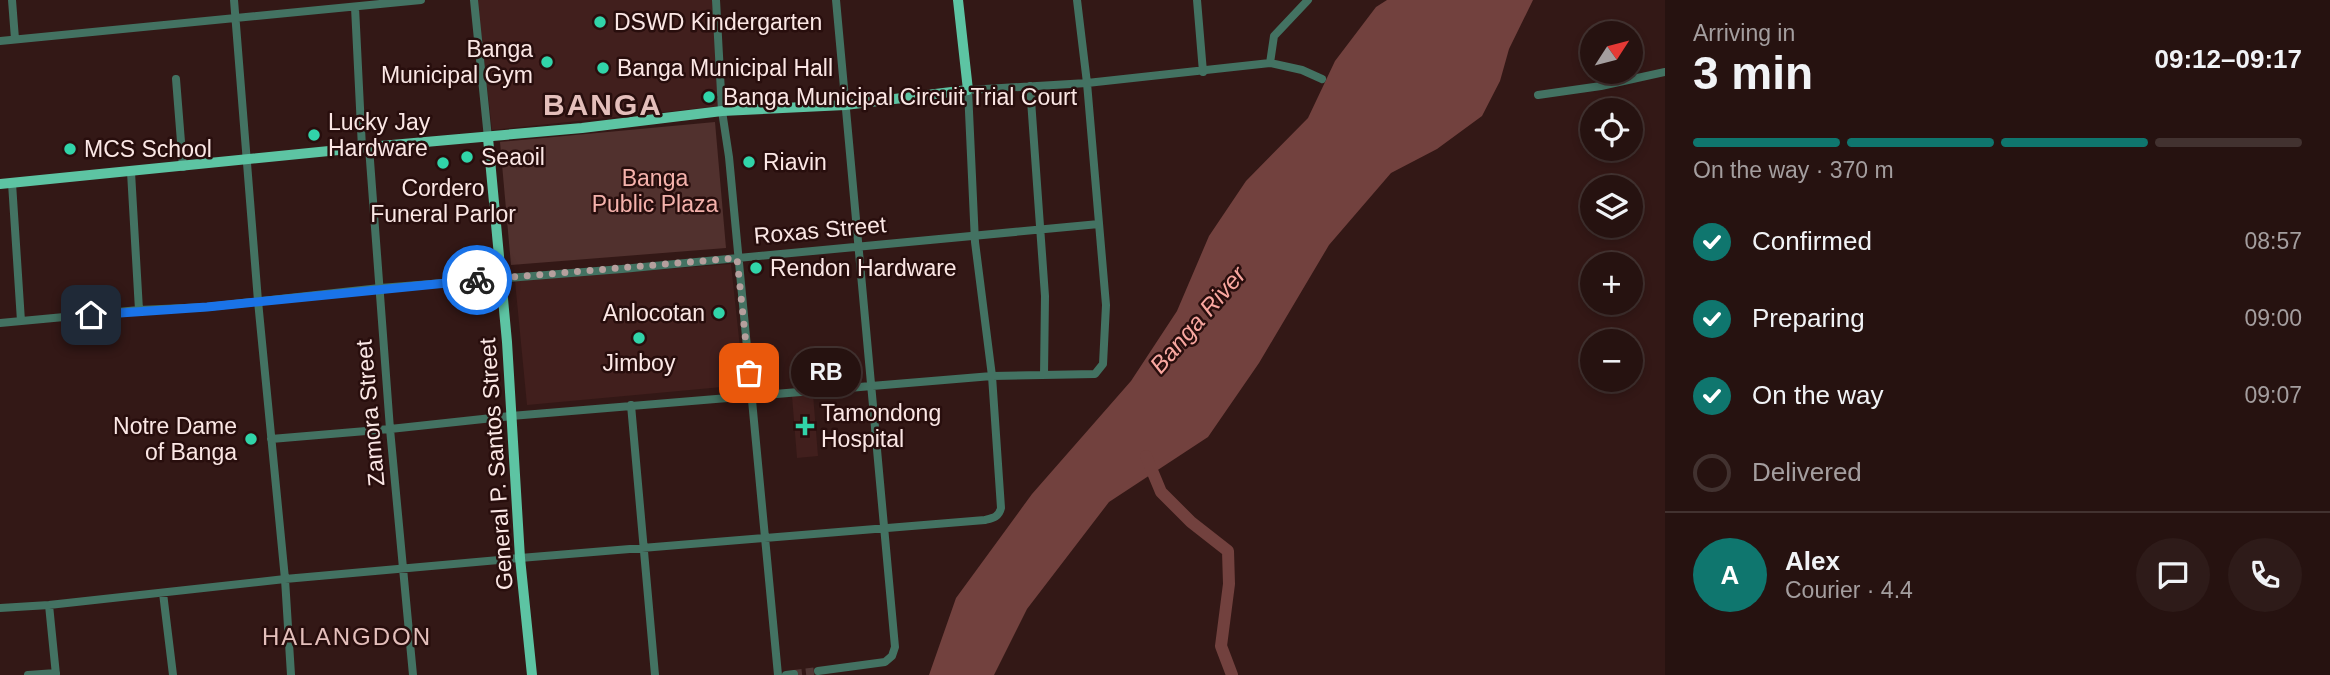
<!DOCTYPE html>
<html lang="en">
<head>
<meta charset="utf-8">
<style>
	:root { --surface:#261210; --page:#2e1b19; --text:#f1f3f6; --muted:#a49e9f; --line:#423230; --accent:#0f766e }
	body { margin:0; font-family:Helvetica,sans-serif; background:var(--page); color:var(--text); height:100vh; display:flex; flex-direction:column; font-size:26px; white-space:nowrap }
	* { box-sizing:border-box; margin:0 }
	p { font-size:23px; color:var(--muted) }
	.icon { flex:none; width:38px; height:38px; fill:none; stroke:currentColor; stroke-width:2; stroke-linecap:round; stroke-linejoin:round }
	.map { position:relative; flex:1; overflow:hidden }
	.sheet { display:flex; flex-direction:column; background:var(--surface); width:665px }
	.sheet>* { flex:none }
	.needle { width:46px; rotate:54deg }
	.tools { position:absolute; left:1580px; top:21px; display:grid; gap:14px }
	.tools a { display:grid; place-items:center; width:63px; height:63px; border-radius:50%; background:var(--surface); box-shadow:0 4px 10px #0003,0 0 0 2px var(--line); font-size:35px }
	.pin { position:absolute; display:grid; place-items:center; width:60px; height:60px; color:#fff; margin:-30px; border-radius:14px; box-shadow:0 4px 10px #0006 }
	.courier { position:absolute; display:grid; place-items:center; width:70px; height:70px; margin:-35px; border:5px solid #1a73e8; border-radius:50%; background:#fff; color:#222; box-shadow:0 2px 9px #0007 }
	.bubble { position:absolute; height:49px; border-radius:24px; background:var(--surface); box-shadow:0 4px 10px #0003,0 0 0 2px var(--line); font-size:23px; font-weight:800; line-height:49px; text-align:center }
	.head em { font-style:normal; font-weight:800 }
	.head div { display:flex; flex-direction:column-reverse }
	.head { display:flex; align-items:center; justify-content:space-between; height:119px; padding:0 28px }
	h1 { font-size:46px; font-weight:800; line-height:52px }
	.bar { display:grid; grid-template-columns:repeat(4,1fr); gap:10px 7px; align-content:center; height:84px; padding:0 28px }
	.bar i { height:9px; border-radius:5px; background:var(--line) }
	.bar .current { background:var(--accent) }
	.bar p { grid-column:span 4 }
	.line { display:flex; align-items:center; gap:18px; padding:0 28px; border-top:2px solid var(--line) }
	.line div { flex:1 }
	.round { display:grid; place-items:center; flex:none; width:74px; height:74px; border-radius:37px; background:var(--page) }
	ol { padding:0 28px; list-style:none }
	li { display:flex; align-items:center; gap:21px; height:77px }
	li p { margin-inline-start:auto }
	li .icon { padding:7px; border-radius:50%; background:var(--accent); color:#fff; stroke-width:4 }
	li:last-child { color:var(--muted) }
	li i { width:38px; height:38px; border:4px solid var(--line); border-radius:50% }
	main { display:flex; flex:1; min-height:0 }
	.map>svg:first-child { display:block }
	.built { fill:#411f1d }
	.green { fill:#51312e }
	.water { fill:#72413e }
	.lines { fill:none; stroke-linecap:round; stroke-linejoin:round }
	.river { stroke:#72413e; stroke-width:12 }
	.minor-tunnel { stroke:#513735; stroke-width:8; stroke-dasharray:8 4; stroke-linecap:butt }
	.minor { stroke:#437262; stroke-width:8 }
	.major { stroke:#5dc4a3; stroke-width:10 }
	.done { stroke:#b59f9d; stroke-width:7; stroke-dasharray:0 12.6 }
	.route { stroke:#1a73e8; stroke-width:9 }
	.poi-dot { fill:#31d4a9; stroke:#280e0d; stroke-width:2.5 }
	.labels { text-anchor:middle; stroke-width:5; stroke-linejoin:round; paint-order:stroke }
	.poi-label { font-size:23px; fill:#fbe7e5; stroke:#280e0d; text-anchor:start }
	.park-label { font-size:23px; fill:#f5b2ac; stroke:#280e0d }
	.street-label { font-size:23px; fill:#fbe7e5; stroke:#280e0d }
	.water-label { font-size:24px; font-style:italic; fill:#f9a7a0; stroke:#280e0d }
	.neighbourhood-label { font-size:24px; letter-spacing:2px; fill:#e4bfbb; stroke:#280e0d }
	.district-label { font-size:30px; font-weight:bold; letter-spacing:2px; fill:#e4bfbb; stroke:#280e0d }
</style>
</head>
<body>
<main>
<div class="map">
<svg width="1665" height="675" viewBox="0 0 1665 675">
	<rect width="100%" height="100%" fill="#331816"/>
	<!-- built -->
	<path class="built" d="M477,0H712L722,106L492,130Z
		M731,264L744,385L527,405L515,281Z
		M813,394L818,456L797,458L792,396Z"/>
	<!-- green -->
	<path class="green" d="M715,122L726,248L511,265L500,142Z"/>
	<!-- water -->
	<path class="water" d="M1387,0H1533L1509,49L1500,81L1482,116L1437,149L1391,173L1329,245L1259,363L1208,437L1109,502L1027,609L994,675H929L956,598L1032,494L1131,381L1177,311L1209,236L1246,181L1308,118L1335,61L1376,7Z"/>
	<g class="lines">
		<!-- river -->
		<path class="river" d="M1146,456L1161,492L1191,522L1228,551L1229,584L1221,646L1232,675"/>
		<!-- minor-tunnel -->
		<path class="minor-tunnel" d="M794,674L818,671"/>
		<!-- minor -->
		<path class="minor" d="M12,0L15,39
			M234,0L258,301L285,579L291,675
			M474,0L488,138
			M716,0L722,111L729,157L778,675
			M1197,0L1203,72
			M355,7L362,148
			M0,41L421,0
			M1270,63L1274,36L1308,0
			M176,79L183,167
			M1030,86L1045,296L1044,375
			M1538,95L1601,86L1665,72
			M369,147L390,429L413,675
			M131,172L139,310
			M12,183L21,321
			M0,323L139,310L207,307L380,288L622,269L1099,224
			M631,405L655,675
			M271,439L390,429L511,416L992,376L1095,374L1103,364L1106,305L1087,83L1077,0
			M163,593L173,675
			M49,605L56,675
			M0,608L49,605L285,579L520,558L985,520C993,518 999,517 1001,508L992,376L975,242L968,90L1087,83L1270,63L1302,70L1322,79
			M818,671L885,662L892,656L895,647L836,0
			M28,675L56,673
			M786,675L794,674"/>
		<!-- major -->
		<path class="major" d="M488,138L507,342L520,558L532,675
			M0,184L369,147L582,128L722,111L845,105L968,90L958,0"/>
	</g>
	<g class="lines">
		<!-- done -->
		<path class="done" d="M477,280L737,258L749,373"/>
		<!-- route -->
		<path class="route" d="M91,315L207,307L477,280"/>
	</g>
	<!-- markers -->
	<g class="poi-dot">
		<circle cx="600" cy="22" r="7"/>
		<circle cx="547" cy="62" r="7"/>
		<circle cx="603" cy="68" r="7"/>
		<circle cx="709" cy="97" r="7"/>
		<circle cx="314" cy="135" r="7"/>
		<circle cx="70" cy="149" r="7"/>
		<circle cx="467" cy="157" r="7"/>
		<circle cx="749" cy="162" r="7"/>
		<circle cx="443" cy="163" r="7"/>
		<circle cx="756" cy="268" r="7"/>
		<circle cx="719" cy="313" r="7"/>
		<circle cx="639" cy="338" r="7"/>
		<path d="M801.5 415.5h7v7h7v7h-7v7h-7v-7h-7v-7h7z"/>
		<circle cx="251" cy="439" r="7"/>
	</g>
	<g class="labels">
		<!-- poi labels -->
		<g class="poi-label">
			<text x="614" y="30">DSWD Kindergarten</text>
			<text x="533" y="57" text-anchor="end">Banga<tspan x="533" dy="26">Municipal Gym</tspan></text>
			<text x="617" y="76">Banga Municipal Hall</text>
			<text x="723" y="105">Banga Municipal Circuit Trial Court</text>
			<text x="328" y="130">Lucky Jay<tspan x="328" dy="26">Hardware</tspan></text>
			<text x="84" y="157">MCS School</text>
			<text x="481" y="165">Seaoil</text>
			<text x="763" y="170">Riavin</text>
			<text x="443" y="196" text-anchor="middle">Cordero<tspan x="443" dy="26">Funeral Parlor</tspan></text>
			<text x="770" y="276">Rendon Hardware</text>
			<text x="705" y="321" text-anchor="end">Anlocotan</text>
			<text x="639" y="371" text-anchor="middle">Jimboy</text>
			<text x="821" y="421">Tamondong<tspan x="821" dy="26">Hospital</tspan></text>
			<text x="237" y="434" text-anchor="end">Notre Dame<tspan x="237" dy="26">of Banga</tspan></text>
		</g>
		<!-- park labels -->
		<g class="park-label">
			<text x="655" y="186">Banga<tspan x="655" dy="26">Public Plaza</tspan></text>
		</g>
		<!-- street labels -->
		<g class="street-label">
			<text transform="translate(820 230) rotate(-5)" y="8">Roxas Street</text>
			<text transform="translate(370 413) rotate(-95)" y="8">Zamora Street</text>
			<text transform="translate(496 464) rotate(-94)" y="8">General P. Santos Street</text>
		</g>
		<!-- water labels -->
		<g class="water-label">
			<text transform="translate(1198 320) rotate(-49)" y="8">Banga River</text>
		</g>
		<!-- neighbourhood labels -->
		<g class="neighbourhood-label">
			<text x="347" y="645">HALANGDON</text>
		</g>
		<!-- district labels -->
		<g class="district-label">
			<text x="603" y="115">BANGA</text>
		</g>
	</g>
</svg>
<div class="tools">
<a><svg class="needle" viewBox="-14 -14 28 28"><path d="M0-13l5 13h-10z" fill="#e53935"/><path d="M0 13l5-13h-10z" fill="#a49e9f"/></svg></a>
<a><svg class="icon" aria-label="locate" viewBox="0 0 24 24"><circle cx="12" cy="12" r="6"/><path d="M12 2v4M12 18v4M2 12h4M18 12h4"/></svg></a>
<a><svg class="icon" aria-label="layers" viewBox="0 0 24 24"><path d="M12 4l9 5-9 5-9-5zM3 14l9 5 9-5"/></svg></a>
<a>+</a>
<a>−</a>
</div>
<div class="pin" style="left:749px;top:373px;background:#ea580c"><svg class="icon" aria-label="bag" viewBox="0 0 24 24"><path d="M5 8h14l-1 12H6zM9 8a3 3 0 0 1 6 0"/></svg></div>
<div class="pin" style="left:91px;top:315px;background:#1f2937"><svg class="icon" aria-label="home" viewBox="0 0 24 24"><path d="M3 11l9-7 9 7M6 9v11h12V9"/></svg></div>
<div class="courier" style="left:477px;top:280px"><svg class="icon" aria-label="bike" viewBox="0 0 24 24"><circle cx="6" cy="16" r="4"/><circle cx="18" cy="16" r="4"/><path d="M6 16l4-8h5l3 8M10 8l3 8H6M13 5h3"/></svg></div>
<div class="bubble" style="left:791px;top:348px;width:70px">RB</div>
</div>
<section class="sheet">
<div class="head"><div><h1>3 min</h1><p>Arriving in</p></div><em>09:12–09:17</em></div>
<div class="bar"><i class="current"></i><i class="current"></i><i class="current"></i><i></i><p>On the way · 370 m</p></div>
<ol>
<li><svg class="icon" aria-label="check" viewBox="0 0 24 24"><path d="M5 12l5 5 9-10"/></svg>Confirmed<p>08:57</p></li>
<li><svg class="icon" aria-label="check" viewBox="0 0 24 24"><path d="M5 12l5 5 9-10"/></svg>Preparing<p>09:00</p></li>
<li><svg class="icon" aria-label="check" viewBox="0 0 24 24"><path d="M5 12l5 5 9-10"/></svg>On the way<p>09:07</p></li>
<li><i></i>Delivered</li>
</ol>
<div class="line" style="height:126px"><b class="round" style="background:var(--accent);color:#fff">A</b><div><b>Alex</b><p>Courier · 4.4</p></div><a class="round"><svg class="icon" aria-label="chat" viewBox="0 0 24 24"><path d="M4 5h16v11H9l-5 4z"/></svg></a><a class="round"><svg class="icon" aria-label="phone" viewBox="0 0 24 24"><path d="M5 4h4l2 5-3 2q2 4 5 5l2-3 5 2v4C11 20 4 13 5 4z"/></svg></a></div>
</section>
</main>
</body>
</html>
